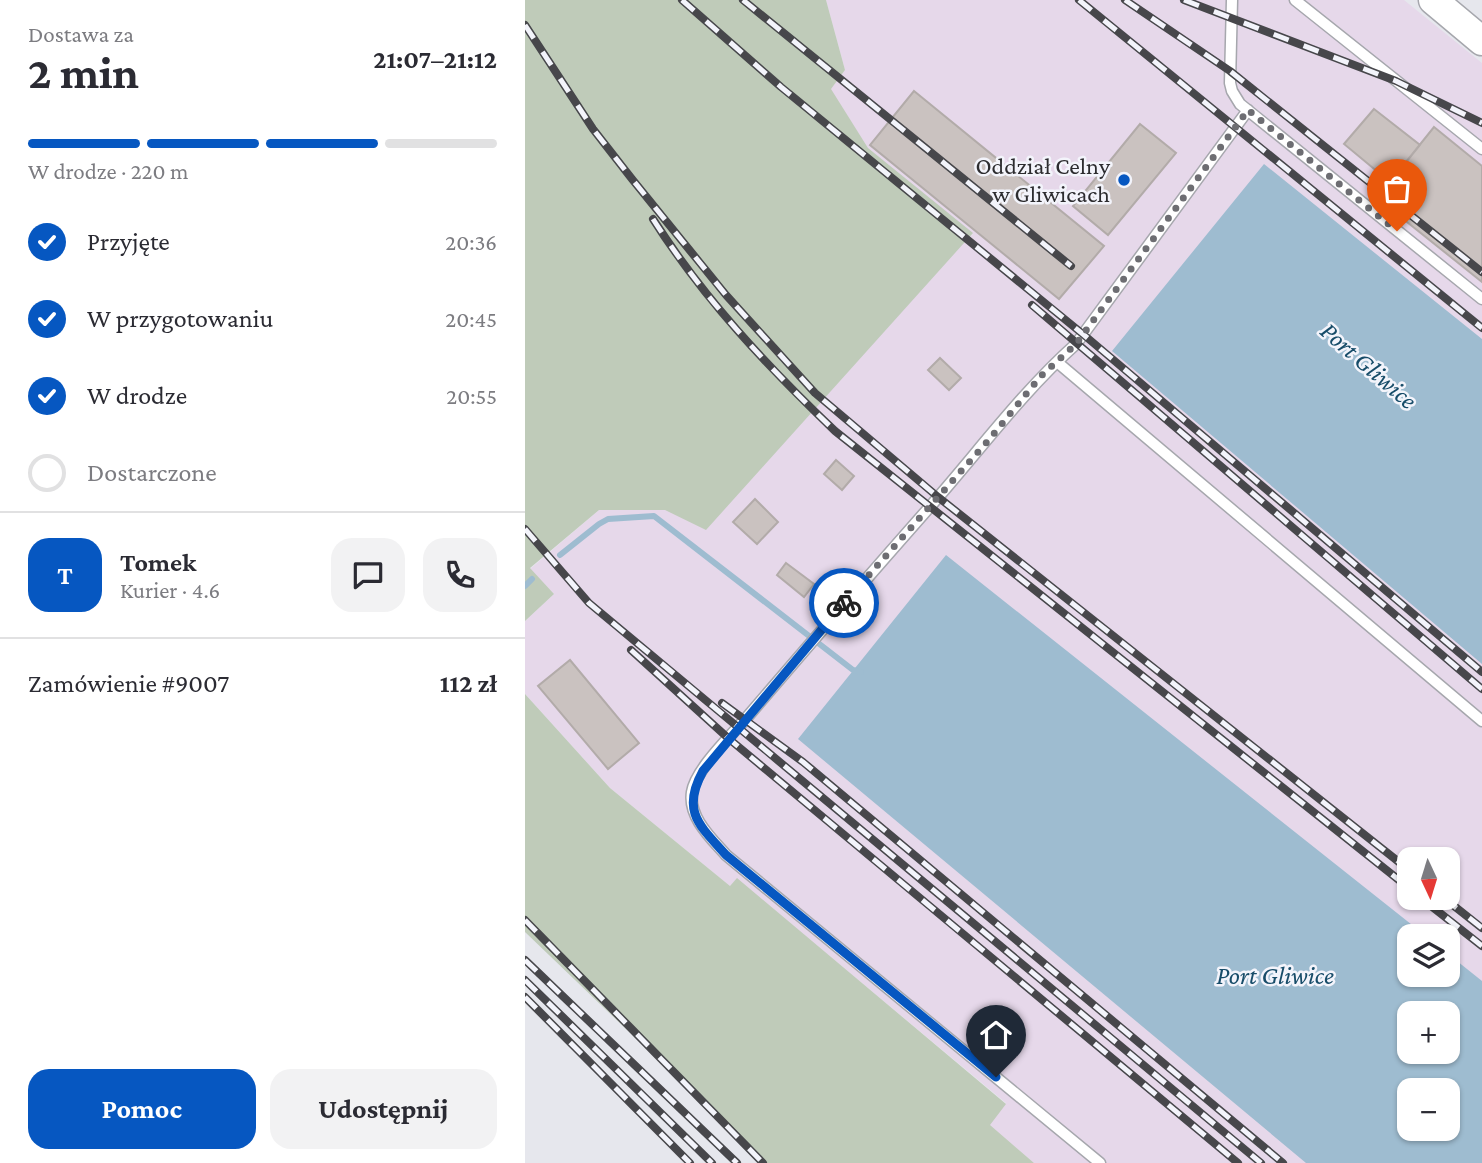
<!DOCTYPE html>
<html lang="pl">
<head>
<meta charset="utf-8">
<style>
	:root { --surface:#fff; --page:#f2f2f3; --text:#2b2b33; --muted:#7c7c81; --line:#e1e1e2; --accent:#0657c1 }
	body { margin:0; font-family:"Crimson Pro",serif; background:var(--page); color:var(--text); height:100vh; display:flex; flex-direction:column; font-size:26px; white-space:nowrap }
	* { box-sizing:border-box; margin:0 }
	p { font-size:23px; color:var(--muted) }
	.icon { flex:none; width:38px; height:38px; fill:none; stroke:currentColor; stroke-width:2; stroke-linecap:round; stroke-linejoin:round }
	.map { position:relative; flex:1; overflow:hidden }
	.details { display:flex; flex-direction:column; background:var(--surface); width:525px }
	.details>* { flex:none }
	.needle { width:46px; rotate:176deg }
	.tools { position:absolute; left:872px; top:847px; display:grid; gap:14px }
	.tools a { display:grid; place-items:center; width:63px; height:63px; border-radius:14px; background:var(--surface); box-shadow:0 2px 5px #0004; font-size:35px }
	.pin { position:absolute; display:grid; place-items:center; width:60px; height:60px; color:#fff; margin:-72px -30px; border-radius:50% 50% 50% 0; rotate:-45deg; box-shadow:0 0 7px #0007 }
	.pin .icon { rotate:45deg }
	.courier { position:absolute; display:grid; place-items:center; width:70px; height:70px; margin:-35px; border:5px solid #0657c1; border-radius:50%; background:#fff; color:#222; box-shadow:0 2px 9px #0007 }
	.summary em { font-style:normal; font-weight:700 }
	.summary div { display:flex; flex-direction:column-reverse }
	.summary { display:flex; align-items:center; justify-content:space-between; height:119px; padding:0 28px }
	h1 { font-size:46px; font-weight:700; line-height:52px }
	.bar { display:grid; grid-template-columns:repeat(4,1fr); gap:10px 7px; align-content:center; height:84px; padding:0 28px }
	.bar i { height:9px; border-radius:5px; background:var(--line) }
	.bar .active { background:var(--accent) }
	.bar p { grid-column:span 4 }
	.line { display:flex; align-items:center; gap:18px; padding:0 28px; border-top:2px solid var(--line) }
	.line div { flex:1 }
	.round { display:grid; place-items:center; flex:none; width:74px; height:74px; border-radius:21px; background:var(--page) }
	ol { padding:0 28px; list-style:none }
	li { display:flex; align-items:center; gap:21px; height:77px }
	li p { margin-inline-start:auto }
	li .icon { padding:7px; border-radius:50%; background:var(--accent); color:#fff; stroke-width:4 }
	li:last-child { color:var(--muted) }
	li i { width:38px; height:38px; border:4px solid var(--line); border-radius:50% }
	.action { display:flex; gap:14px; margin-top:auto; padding:14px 28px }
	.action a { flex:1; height:80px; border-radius:21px; background:var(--accent); color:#fff; font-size:28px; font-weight:700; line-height:80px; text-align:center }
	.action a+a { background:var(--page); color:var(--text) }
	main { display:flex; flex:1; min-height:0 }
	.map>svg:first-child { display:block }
	.industrial { fill:#e6d8ea; fill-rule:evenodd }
	.green { fill:#bfcbb9 }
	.water { fill:#9ebcd0; fill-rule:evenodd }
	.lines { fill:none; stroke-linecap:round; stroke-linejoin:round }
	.stream { stroke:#9ebcd0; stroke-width:6 }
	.building { fill:#cac2c0; stroke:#b2aba9; stroke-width:2 }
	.service-casing { stroke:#a6a7ad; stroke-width:13 }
	.tertiary-casing { stroke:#a6a7ad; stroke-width:31 }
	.service { stroke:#fff; stroke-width:10 }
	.tertiary { stroke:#fff; stroke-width:28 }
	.rail-casing { stroke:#47474b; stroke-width:8 }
	.rail { stroke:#f3f4fb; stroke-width:5; stroke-dasharray:16; stroke-linecap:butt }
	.done { stroke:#6d6d72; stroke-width:7; stroke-dasharray:0 12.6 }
	.route { stroke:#0657c1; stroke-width:9 }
	.poi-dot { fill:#0657c1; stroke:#f3f4fb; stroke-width:2.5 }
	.labels { text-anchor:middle; stroke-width:5; stroke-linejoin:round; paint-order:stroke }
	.poi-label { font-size:24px; fill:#2c2c2f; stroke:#f3f4fb; text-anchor:end }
	.water-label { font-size:26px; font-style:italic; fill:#174c69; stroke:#f3f4fb }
</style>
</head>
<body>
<main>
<section class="details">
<div class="summary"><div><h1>2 min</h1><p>Dostawa za</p></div><em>21:07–21:12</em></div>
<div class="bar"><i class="active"></i><i class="active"></i><i class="active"></i><i></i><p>W drodze · 220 m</p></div>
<ol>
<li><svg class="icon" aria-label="check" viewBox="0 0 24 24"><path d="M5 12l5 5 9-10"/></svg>Przyjęte<p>20:36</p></li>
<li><svg class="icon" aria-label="check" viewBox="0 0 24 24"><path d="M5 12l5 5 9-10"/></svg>W przygotowaniu<p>20:45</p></li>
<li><svg class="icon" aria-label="check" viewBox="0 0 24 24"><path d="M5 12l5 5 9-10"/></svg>W drodze<p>20:55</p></li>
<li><i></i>Dostarczone</li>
</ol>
<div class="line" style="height:126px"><b class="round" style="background:var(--accent);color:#fff">T</b><div><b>Tomek</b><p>Kurier · 4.6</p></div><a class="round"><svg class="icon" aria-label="chat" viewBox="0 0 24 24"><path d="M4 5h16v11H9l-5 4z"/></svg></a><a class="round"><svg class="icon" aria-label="phone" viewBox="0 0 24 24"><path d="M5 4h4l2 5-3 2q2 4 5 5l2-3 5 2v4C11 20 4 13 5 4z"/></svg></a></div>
<div class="line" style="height:91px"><div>Zamówienie #9007</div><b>112 zł</b></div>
<div class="action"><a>Pomoc</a><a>Udostępnij</a></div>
</section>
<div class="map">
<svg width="957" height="1163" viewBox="0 0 957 1163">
	<rect width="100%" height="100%" fill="#e6e7ed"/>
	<!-- industrial -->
	<path class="industrial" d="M301,0H879L957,63V1163H509L464,1125L481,1103L212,879L205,886L85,788L0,694V621L29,594L5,569L74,510H140L448,234L343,148L305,89L320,70ZM884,859H922V898H884ZM884,936H922V975H884ZM884,1013H922V1052H884ZM884,1090H922V1129H884Z"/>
	<!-- green -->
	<path class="green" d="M0,0H301L320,70L306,89L343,148L448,233L181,530L140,510H74L5,568L29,594L0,621Z
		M0,694L85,788L205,886L212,878L481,1104L465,1125L509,1163H241L224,1147L0,932Z"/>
	<!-- water -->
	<path class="water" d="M739,164L957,339V664L587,351Z
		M421,555L901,936H884V975H922V953L957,981V1163H781L273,739ZM884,1013H922V1052H884ZM884,1090H922V1129H884Z"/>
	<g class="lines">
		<!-- stream -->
		<path class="stream" d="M35,555L74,524L83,519L129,516L328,670L336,672
			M0,586L7,579"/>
	</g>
	<!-- building -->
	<path class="building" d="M389,91L579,246L534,299L345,145Z
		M849,109L895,145L865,182L819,144Z
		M615,124L651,153L583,235L548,206Z
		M909,127L957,166V282L852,198Z
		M415,358L436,378L424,390L403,370Z
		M311,460L329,476L317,490L299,474Z
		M230,499L253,522L232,544L208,522Z
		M261,563L289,584L279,597L252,575Z
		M45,660L114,743L83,769L13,686Z"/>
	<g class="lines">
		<defs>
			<path id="service" d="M707,0L705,83L707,91L715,104L957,299
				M770,0L957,149
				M532,362L957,721
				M575,1163L201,855C186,838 163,817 167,792C171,768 208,734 224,715C283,646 342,578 402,510C451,455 496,393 551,344L723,110"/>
			<path id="tertiary" d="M908,0L957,41"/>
		</defs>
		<!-- service casing -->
		<use href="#service" class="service-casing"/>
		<!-- tertiary casing -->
		<use href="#tertiary" class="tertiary-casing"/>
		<!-- service -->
		<use href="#service" class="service"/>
		<!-- tertiary -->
		<use href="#tertiary" class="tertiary"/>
		<defs>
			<path id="rail" d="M157,0L256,87L559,335L957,672
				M218,0L546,266
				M554,0L957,328
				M600,0L705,71L957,272
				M659,0L871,81L957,123
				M0,25L68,129L107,179L201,295L290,393L413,497L884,870
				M128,219C179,299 242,366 310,431L884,888
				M507,305L957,689
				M0,529L64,603L736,1163
				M106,650L203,738L713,1163
				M197,703L278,762L758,1163
				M896,898L957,946
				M919,898L957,928
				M0,920L238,1163
				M0,960L212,1163
				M0,980L187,1163
				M0,997L165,1163"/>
		</defs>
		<!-- rail casing -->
		<use href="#rail" class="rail-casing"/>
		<!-- rail -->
		<use href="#rail" class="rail"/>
	</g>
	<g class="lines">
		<!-- done -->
		<path class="done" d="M319,603L462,442L516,376L551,344L723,110L872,231"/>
		<!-- route -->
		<path class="route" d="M319,603L178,771C156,811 174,825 201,855L471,1077"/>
	</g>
	<!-- markers -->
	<circle class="poi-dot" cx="599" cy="180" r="7"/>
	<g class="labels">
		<!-- poi labels -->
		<g class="poi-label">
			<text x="585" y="174">Oddział Celny<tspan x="585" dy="28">w Gliwicach</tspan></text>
		</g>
		<!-- water labels -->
		<g class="water-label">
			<text transform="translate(844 365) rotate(41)" y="9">Port Gliwice</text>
			<text x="750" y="984">Port Gliwice</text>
		</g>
	</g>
</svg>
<div class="tools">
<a><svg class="needle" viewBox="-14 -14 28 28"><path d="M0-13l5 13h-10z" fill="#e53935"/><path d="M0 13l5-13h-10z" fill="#7c7c81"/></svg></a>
<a><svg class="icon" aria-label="layers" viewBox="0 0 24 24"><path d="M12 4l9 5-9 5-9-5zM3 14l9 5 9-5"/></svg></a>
<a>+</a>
<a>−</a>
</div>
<div class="pin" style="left:872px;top:231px;background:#ea580c"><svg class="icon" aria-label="bag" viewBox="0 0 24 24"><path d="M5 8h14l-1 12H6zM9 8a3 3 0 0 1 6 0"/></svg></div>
<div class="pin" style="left:471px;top:1077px;background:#1f2937"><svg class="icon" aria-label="home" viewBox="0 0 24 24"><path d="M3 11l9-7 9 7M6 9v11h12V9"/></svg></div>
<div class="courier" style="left:319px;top:603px"><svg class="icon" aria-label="bike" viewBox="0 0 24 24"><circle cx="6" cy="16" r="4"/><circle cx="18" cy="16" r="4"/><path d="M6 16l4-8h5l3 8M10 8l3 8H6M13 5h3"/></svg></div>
</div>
</main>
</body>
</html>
